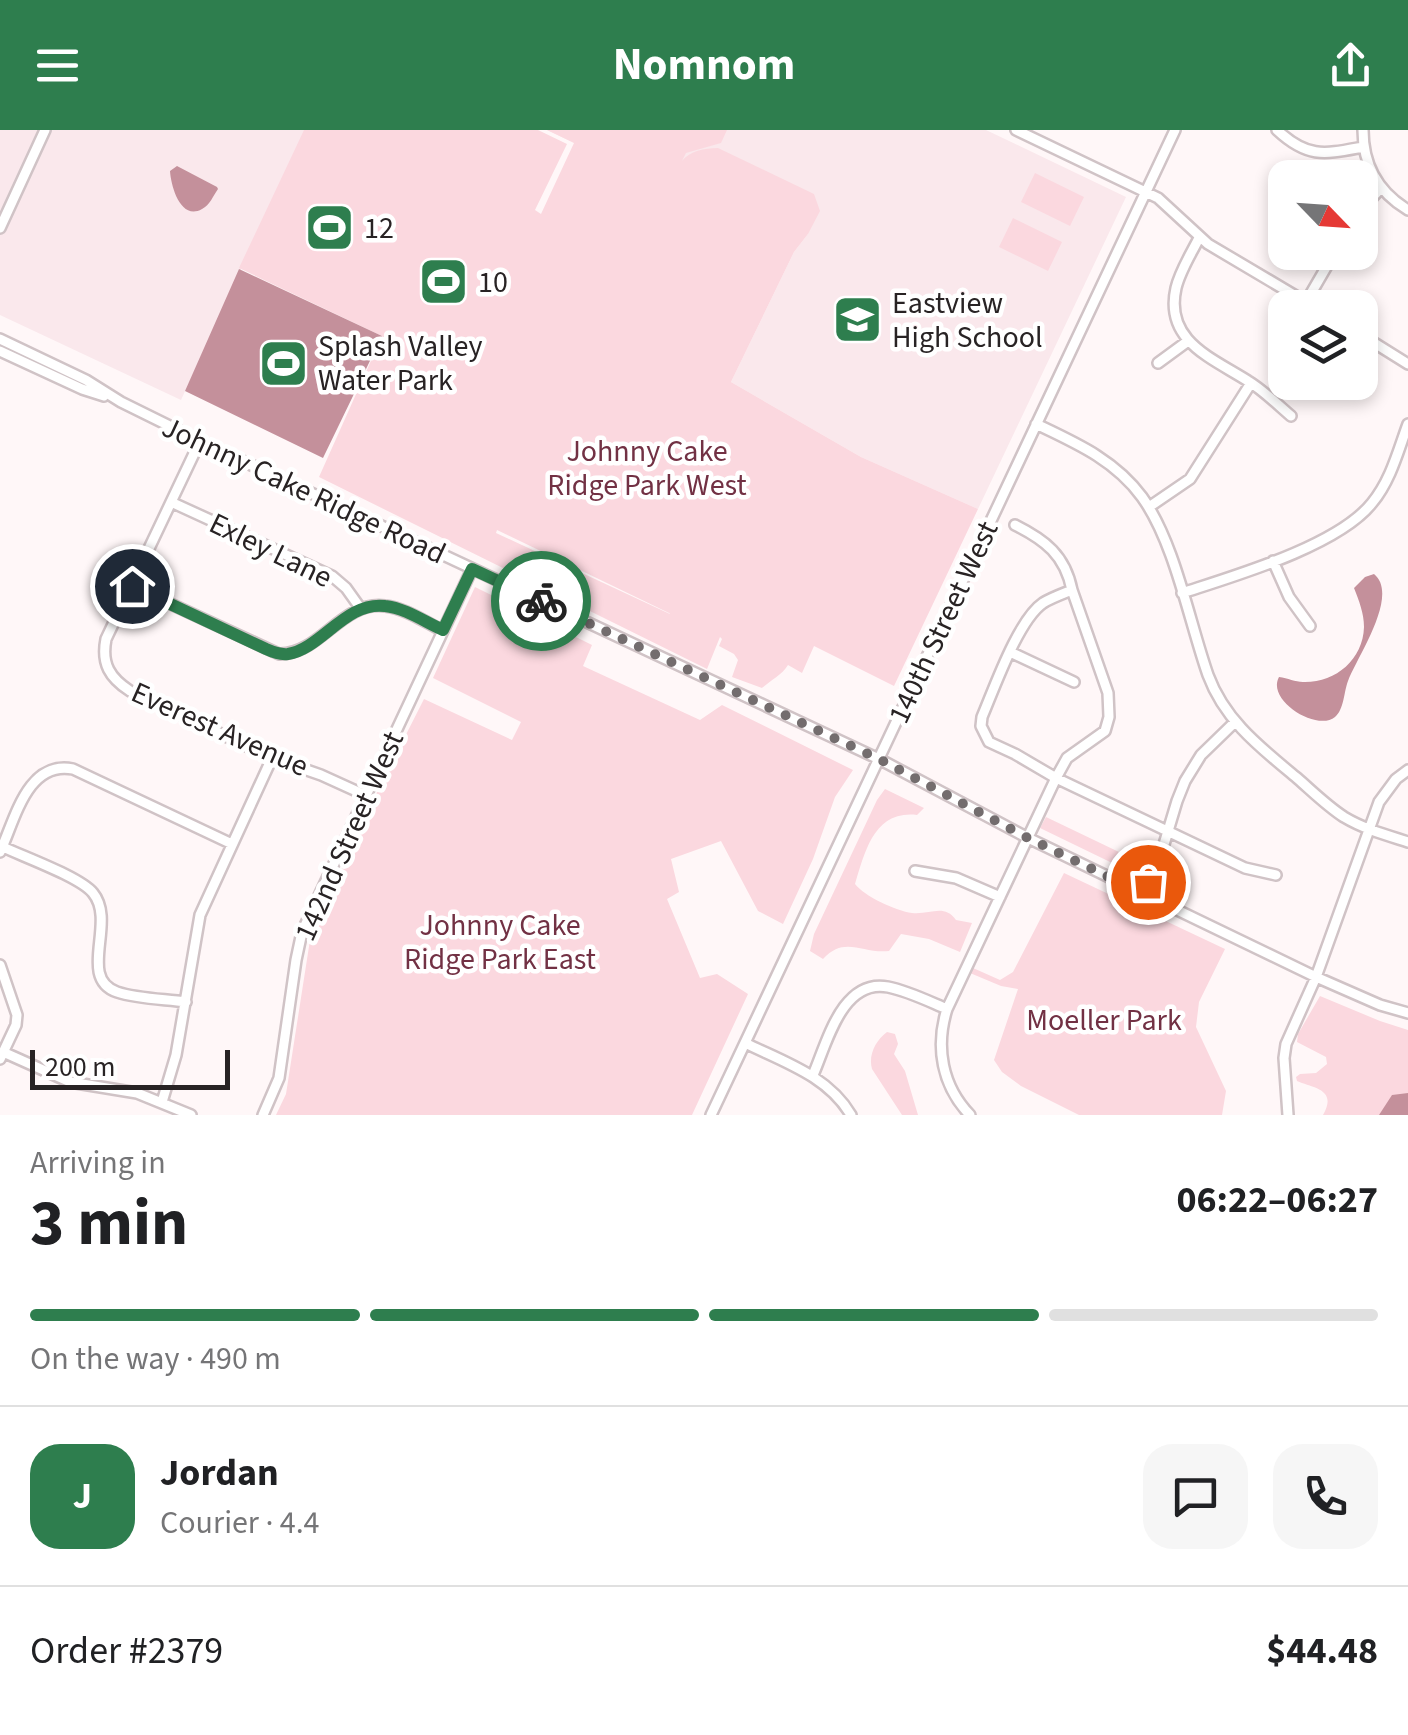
<!DOCTYPE html>
<html lang="en">
<head>
<meta charset="utf-8">
<style>
	:root { --surface:#fff; --page:#f6f6f6; --text:#202124; --muted:#757577; --line:#e0e0e0; --accent:#2e7e4e }
	body { margin:0; font-family:"Source Sans 3",sans-serif; background:var(--page); color:var(--text); height:100vh; display:flex; flex-direction:column; font-size:38px; white-space:nowrap }
	* { box-sizing:border-box; margin:0 }
	p { font-size:32px; color:var(--muted) }
	.icon { flex:none; width:55px; height:55px; fill:none; stroke:currentColor; stroke-width:2; stroke-linecap:round; stroke-linejoin:round }
	.map { position:relative; height:985px; overflow:hidden }
	.side { display:flex; flex-direction:column; background:var(--surface); flex:1 }
	.side>* { flex:none }
	.needle { width:65px; rotate:115deg }
	.fabs { position:absolute; left:1268px; top:30px; display:grid; gap:20px }
	.fabs a { display:grid; place-items:center; width:110px; height:110px; border-radius:20px; background:var(--surface); box-shadow:0 5px 15px #0003; font-size:50px }
	.scale { position:absolute; left:30px; bottom:25px; width:200px; box-sizing:border-box; padding-left:10px; border:5px solid #282324; border-top:0; font-size:28px; line-height:35px; white-space:nowrap; color:#282324; -webkit-text-stroke:8px #fff; paint-order:stroke }
	.pin { position:absolute; display:grid; place-items:center; width:85px; height:85px; color:#fff; margin:-42px; border:5px solid #fff; border-radius:50%; box-shadow:0 2px 10px #0007 }
	.courier { position:absolute; display:grid; place-items:center; width:100px; height:100px; margin:-50px; border:8px solid #2e7e4e; border-radius:50%; background:#fff; color:#222; box-shadow:0 2px 12px #0007 }
	.summary em { font-style:normal; font-weight:700 }
	.summary div { display:flex; flex-direction:column-reverse }
	.summary { display:flex; align-items:center; justify-content:space-between; height:170px; padding:0 30px }
	h1 { font-size:65px; font-weight:700; line-height:75px }
	.bar { display:grid; grid-template-columns:repeat(4,1fr); gap:15px 10px; align-content:center; height:120px; padding:0 30px }
	.bar i { height:12px; border-radius:8px; background:var(--line) }
	.bar .selected { background:var(--accent) }
	.bar p { grid-column:span 4 }
	.line { display:flex; align-items:center; gap:25px; padding:0 30px; border-top:2px solid var(--line) }
	.line div { flex:1 }
	.round { display:grid; place-items:center; flex:none; width:105px; height:105px; border-radius:30px; background:var(--page) }
	header { display:flex; justify-content:space-between; align-items:center; height:130px; padding:0 30px; background:var(--accent); color:#fff; font-size:45px; font-weight:700 }
	.map>svg:first-child { display:block }
	.built { fill:#fae8ec }
	.green { fill:#fbd8df; fill-rule:evenodd }
	.water { fill:#c4909b }
	.lines { fill:none; stroke-linecap:round; stroke-linejoin:round }
	.minor-casing { stroke:#d0c3c6; stroke-width:14 }
	.minor { stroke:#fff; stroke-width:9 }
	.done { stroke:#736d6e; stroke-width:10; stroke-dasharray:0 18 }
	.route { stroke:#2e7e4e; stroke-width:12 }
	.labels { text-anchor:middle; stroke-width:9; stroke-linejoin:round; paint-order:stroke }
	.poi-label { font-size:30px; fill:#282324; stroke:#fff; text-anchor:start }
	.park-label { font-size:30px; fill:#723144; stroke:#fff }
	.street-label { font-size:30px; fill:#282324; stroke:#fff }
</style>
</head>
<body>
<header><svg class="icon" aria-label="menu" viewBox="0 0 24 24"><path d="M4 6h16M4 12h16M4 18h16"/></svg>Nomnom<svg class="icon" aria-label="share" viewBox="0 0 24 24"><path d="M12 15V3M7 8l5-5 5 5M5 13v7h14v-7"/></svg></header>
<div class="map">
<svg width="1408" height="985" viewBox="0 0 1408 985">
	<rect width="100%" height="100%" fill="#fff7f8"/>
	<!-- built -->
	<path class="built" d="M0,0H305L181,270L0,185Z
		M547,0H986L1126,67L978,379L861,327L731,252L794,122L808,104L668,57Z"/>
	<!-- green -->
	<path class="green" d="M304,0H538L567,14L535,80L541,84L574,13L547,0H727L721,13L686,23L682,31C690,21 704,18 718,18L814,64L820,81L808,104L794,122L731,252L861,327L978,379L894,556L814,516L802,543L788,535C782,545 771,550 762,558L732,547L738,530L734,524L719,516L722,509L720,507L707,539L319,347L382,206L239,138ZM497,400L669,483L670,484L496,403Z
		M1035,43L1084,67L1070,96L1021,72Z
		M1013,88L1062,112L1048,141L999,117Z
		M475,457L592,515L583,536L700,590L722,575L853,640L835,667L813,729L783,794L758,781L721,711L671,729L679,762L667,769L700,848L717,844L748,864L692,985H276L286,964L310,810L379,658L424,569L512,610L521,592L433,548Z
		M885,659L924,678L917,685C874,680 865,722 855,754C864,766 896,781 912,783C930,785 944,773 956,790L972,793L960,822L929,809L901,804L889,821C862,824 845,805 823,829L810,821L814,804L877,670Z
		M1046,687L1144,734L1139,746L1040,698Z
		M1064,743L1225,819L1199,872L1196,897L1226,961L1222,985H1079L1021,956L1002,942L994,930L1018,859L1001,856L970,843L973,838L1000,850L1013,842Z
		M1320,866L1380,891L1408,900V985H1323C1338,959 1313,958 1297,951L1296,947L1300,944L1316,943L1327,934L1326,927L1297,912L1298,904Z
		M887,902L895,904L898,914L894,924L905,941L918,985H902L872,939C868,925 876,910 887,902Z"/>
	<!-- water -->
	<path class="water" d="M177,36L217,57L218,59C213,66 210,75 202,79C181,91 171,57 170,41Z
		M239,139L382,206L323,328L185,261Z
		M1374,444C1400,465 1357,527 1348,551C1344,561 1344,580 1335,587C1317,602 1266,570 1279,547C1288,548 1295,552 1303,552C1335,553 1363,530 1364,497C1364,483 1359,471 1354,458L1365,447Z
		M1408,963V985H1379L1392,965Z"/>
	<g class="lines">
		<defs>
			<path id="minor" d="M1016,0L1158,68L1208,114L1316,178
				M1277,0C1308,29 1325,24 1363,17
				M1363,0C1363,35 1378,62 1408,80
				M1360,81L1381,58
				M0,98L45,0
				M1199,108C1191,124 1180,141 1176,158C1164,211 1212,228 1248,251C1263,260 1277,274 1291,286
				M1306,172L1335,122
				M1360,204L1408,234
				M0,209L86,250L121,272L200,311L879,629L1028,708L1316,847L1380,875L1408,883
				M0,221L82,259L104,266
				M1158,233L1188,211
				M1036,294C1076,313 1115,330 1142,367C1175,413 1189,491 1208,545C1225,591 1261,618 1297,648C1312,661 1327,676 1344,687C1364,699 1386,705 1408,712
				M200,311L106,509C101,534 110,548 130,561L272,628L321,645L365,665
				M171,372L332,446L346,458L361,479
				M1149,377L1190,349L1251,253
				M1273,431L1289,467L1310,496
				M132,456L279,524C320,525 342,470 385,476C405,478 425,492 443,501
				M1072,460C1062,464 1051,468 1043,473C1018,490 994,559 982,587L981,596L989,612L1015,624L1056,648L1245,738L1276,745
				M1182,463C1234,446 1338,416 1372,373C1391,350 1398,321 1408,294
				M1010,522L1074,552
				M3,717C24,727 80,747 93,763C117,792 77,848 117,862C138,869 164,869 186,872
				M0,722C15,690 27,630 73,639L232,714
				M915,741L956,748L1000,767
				M1142,763L1162,721L1177,671L1185,651L1201,625L1235,592
				M0,835L17,885L16,895L0,929
				M745,913C784,932 828,946 851,985
				M3,922L70,952L137,963L191,985
				M813,945C827,913 842,848 888,857C908,861 928,871 947,879
				M162,972L176,925L200,785L272,628
				M263,985L279,948L296,830L302,802L472,439
				M711,985L1175,0
				M970,985C942,956 935,917 947,879L1056,648L1067,628L1105,601L1109,587L1108,563L1072,460C1065,425 1045,410 1015,395
				M1288,985L1284,928L1286,914L1316,847L1379,672L1396,649L1408,640"/>
		</defs>
		<!-- minor casing -->
		<use href="#minor" class="minor-casing"/>
		<!-- minor -->
		<use href="#minor" class="minor"/>
	</g>
	<g class="lines">
		<!-- done -->
		<path class="done" d="M541,471L879,629L1028,708L1142,763L1148,752"/>
		<!-- route -->
		<path class="route" d="M132,456L266,519C273,522 280,525 288,524C321,519 346,471 385,476C405,478 425,492 443,500L472,439L541,471"/>
	</g>
	<!-- icons -->
	<defs>
		<symbol id="stadium-square" viewBox="-11 -11 22 22"><rect x="-9" y="-9" width="18" height="18" rx="4" fill="#2e7e4e" stroke="#fff"/><path d="M0-5a6.5 5 0 1 0 0 10a6.5 5 0 1 0 0-10ZM-3.5-1.8h7v3.6h-7Z" fill="#fff"/></symbol>
		<symbol id="school-square" viewBox="-11 -11 22 22"><rect x="-9" y="-9" width="18" height="18" rx="4" fill="#2e7e4e" stroke="#fff"/><path d="M0-5L7-2L0 1L-7-2ZM-4 1L0 2.5L4 1V4Q0 6-4 4Z" fill="#fff"/></symbol>
	</defs>
	<g fill-rule="evenodd">
		<use href="#stadium-square" x="302" y="70" width="55" height="55"/>
		<use href="#stadium-square" x="416" y="124" width="55" height="55"/>
		<use href="#school-square" x="830" y="162" width="55" height="55"/>
		<use href="#stadium-square" x="256" y="206" width="55" height="55"/>
	</g>
	<g class="labels">
		<!-- poi labels -->
		<g class="poi-label">
			<text x="364" y="108">12</text>
			<text x="478" y="162">10</text>
			<text x="892" y="183">Eastview<tspan x="892" dy="34">High School</tspan></text>
			<text x="318" y="226">Splash Valley<tspan x="318" dy="34">Water Park</tspan></text>
		</g>
		<!-- park labels -->
		<g class="park-label">
			<text x="647" y="331">Johnny Cake<tspan x="647" dy="34">Ridge Park West</tspan></text>
			<text x="500" y="805">Johnny Cake<tspan x="500" dy="34">Ridge Park East</tspan></text>
			<text x="1104" y="900">Moeller Park</text>
		</g>
		<!-- street labels -->
		<g class="street-label">
			<text transform="translate(304 360) rotate(25)" y="10">Johnny Cake Ridge Road</text>
			<text transform="translate(271 420) rotate(26)" y="10">Exley Lane</text>
			<text transform="translate(943 492) rotate(-65)" y="10">140th Street West</text>
			<text transform="translate(220 599) rotate(24)" y="10">Everest Avenue</text>
			<text transform="translate(349 706) rotate(-66)" y="10">142nd Street West</text>
		</g>
	</g>
</svg>
<div class="fabs">
<a><svg class="needle" viewBox="-14 -14 28 28"><path d="M0-13l5 13h-10z" fill="#e53935"/><path d="M0 13l5-13h-10z" fill="#757577"/></svg></a>
<a><svg class="icon" aria-label="layers" viewBox="0 0 24 24"><path d="M12 4l9 5-9 5-9-5zM3 14l9 5 9-5"/></svg></a>
</div>
<div class="scale">200 m</div>
<div class="pin" style="left:1148px;top:752px;background:#ea580c"><svg class="icon" aria-label="bag" viewBox="0 0 24 24"><path d="M5 8h14l-1 12H6zM9 8a3 3 0 0 1 6 0"/></svg></div>
<div class="pin" style="left:132px;top:456px;background:#1f2937"><svg class="icon" aria-label="home" viewBox="0 0 24 24"><path d="M3 11l9-7 9 7M6 9v11h12V9"/></svg></div>
<div class="courier" style="left:541px;top:471px"><svg class="icon" aria-label="bike" viewBox="0 0 24 24"><circle cx="6" cy="16" r="4"/><circle cx="18" cy="16" r="4"/><path d="M6 16l4-8h5l3 8M10 8l3 8H6M13 5h3"/></svg></div>
</div>
<section class="side">
<div class="summary"><div><h1>3 min</h1><p>Arriving in</p></div><em>06:22–06:27</em></div>
<div class="bar"><i class="selected"></i><i class="selected"></i><i class="selected"></i><i></i><p>On the way · 490 m</p></div>
<div class="line" style="height:180px"><b class="round" style="background:var(--accent);color:#fff">J</b><div><b>Jordan</b><p>Courier · 4.4</p></div><a class="round"><svg class="icon" aria-label="chat" viewBox="0 0 24 24"><path d="M4 5h16v11H9l-5 4z"/></svg></a><a class="round"><svg class="icon" aria-label="phone" viewBox="0 0 24 24"><path d="M5 4h4l2 5-3 2q2 4 5 5l2-3 5 2v4C11 20 4 13 5 4z"/></svg></a></div>
<div class="line" style="height:130px"><div>Order #2379</div><b>$44.48</b></div>
</section>
</body>
</html>
